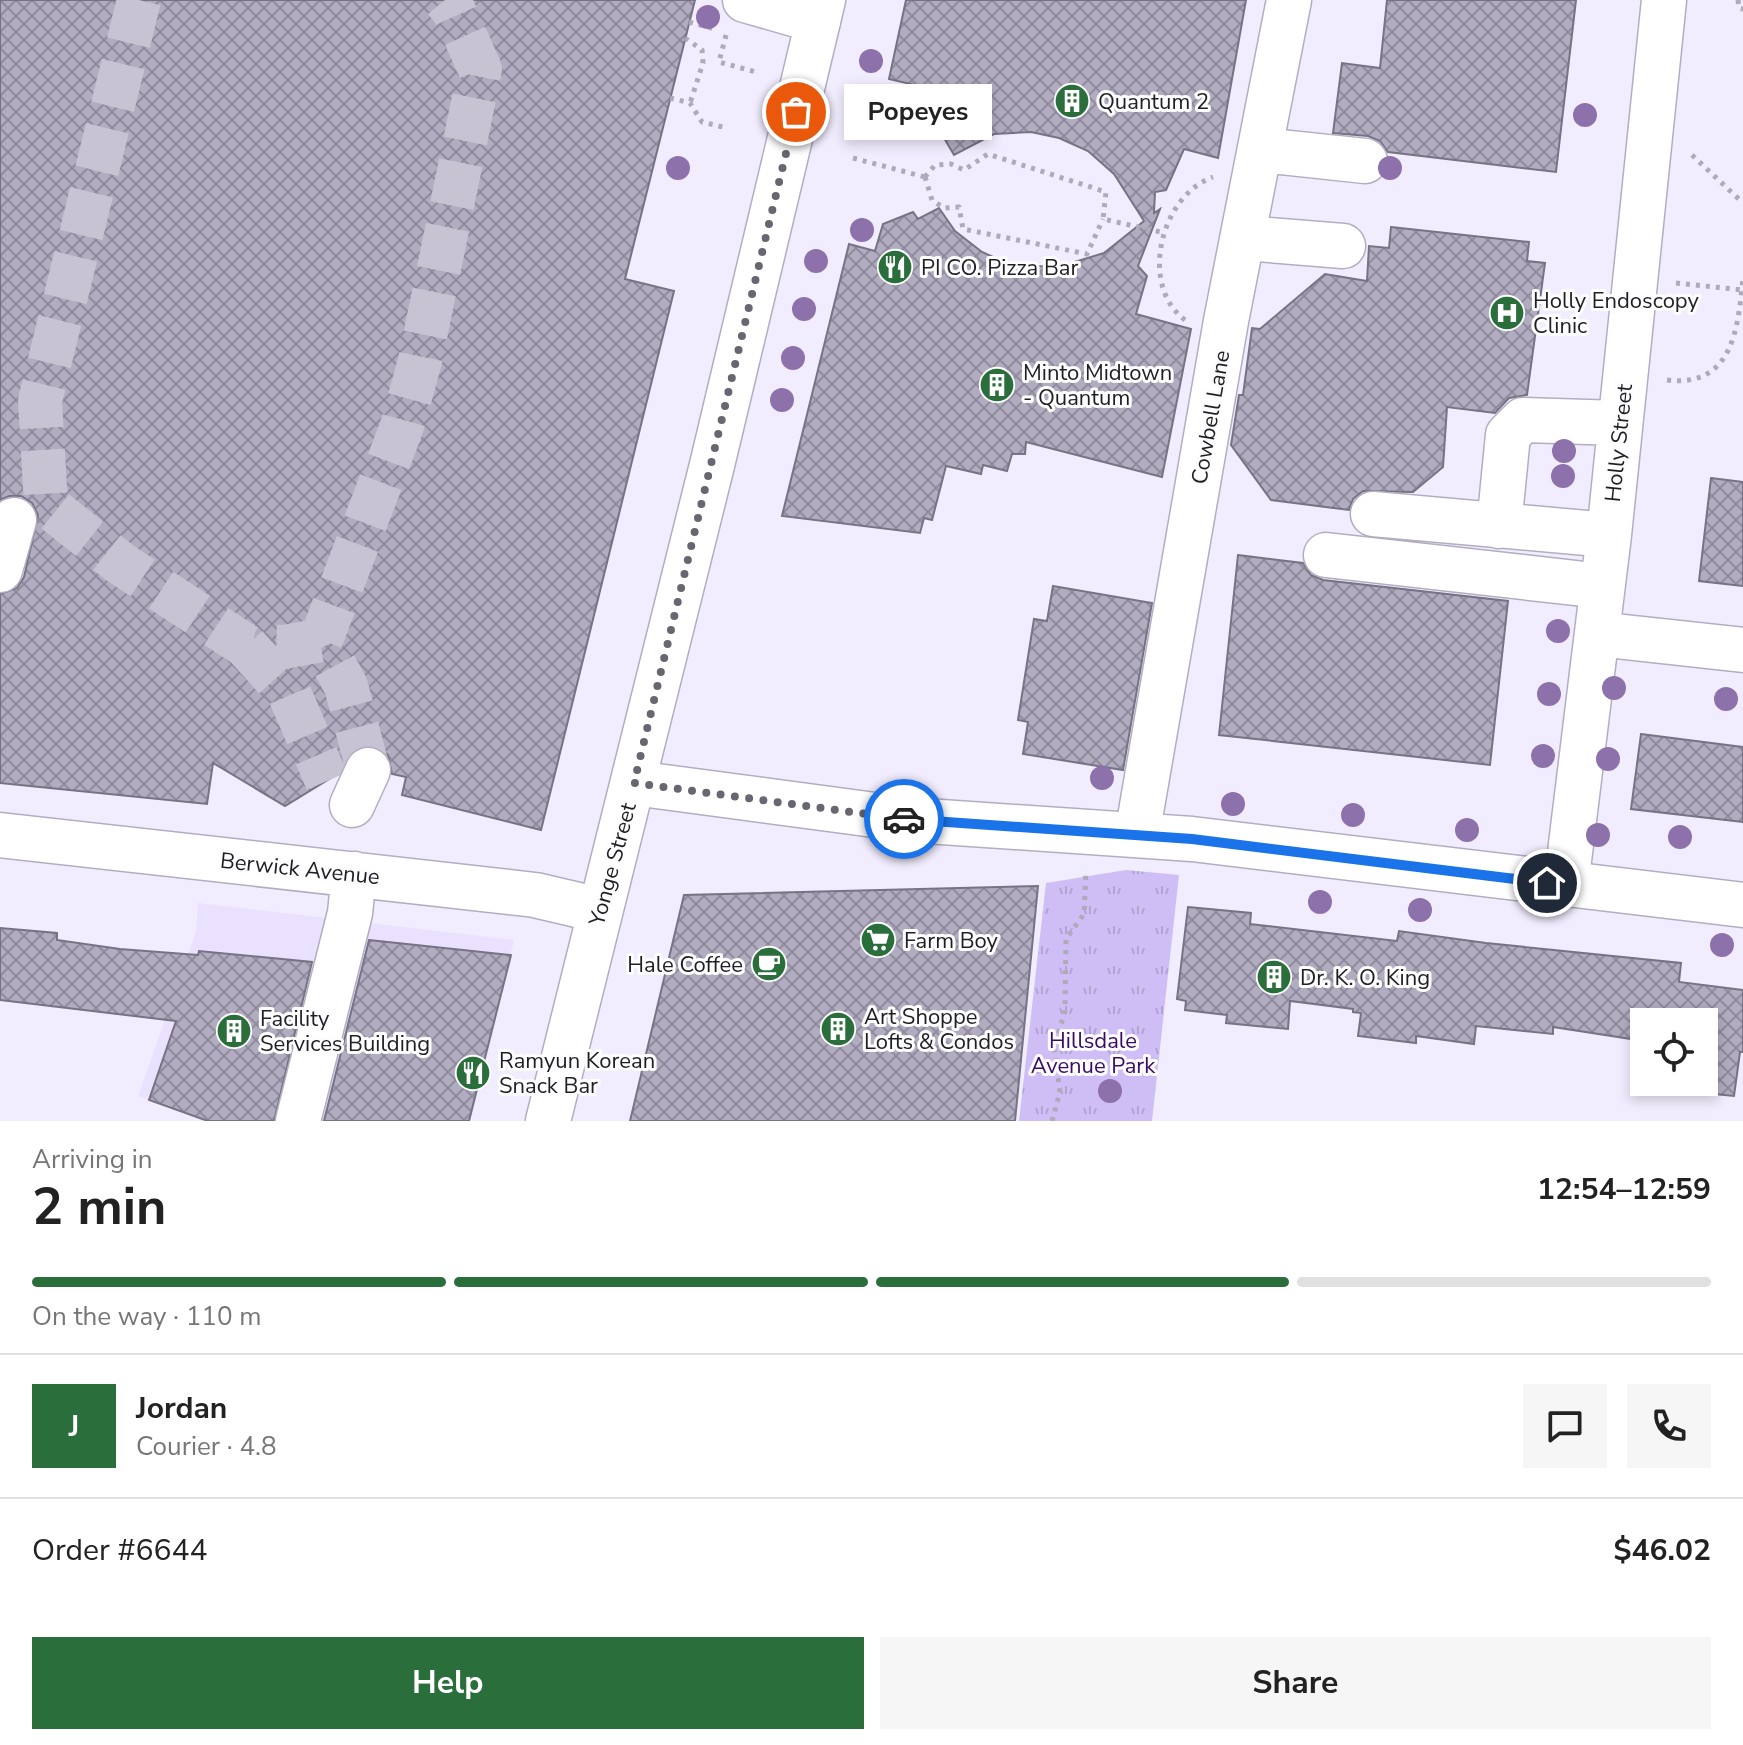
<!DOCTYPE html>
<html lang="en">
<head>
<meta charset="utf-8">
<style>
	:root { --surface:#fff; --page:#f6f6f6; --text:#222; --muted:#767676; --line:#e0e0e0; --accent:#2a6f3b }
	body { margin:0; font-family:"Nunito Sans",sans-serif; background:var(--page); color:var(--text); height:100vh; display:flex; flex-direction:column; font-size:30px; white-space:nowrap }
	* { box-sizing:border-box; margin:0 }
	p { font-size:26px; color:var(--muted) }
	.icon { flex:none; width:44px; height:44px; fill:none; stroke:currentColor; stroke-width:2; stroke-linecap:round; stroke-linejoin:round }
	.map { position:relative; height:1121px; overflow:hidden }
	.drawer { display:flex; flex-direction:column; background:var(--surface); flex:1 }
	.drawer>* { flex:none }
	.buttons { position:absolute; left:1630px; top:1008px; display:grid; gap:16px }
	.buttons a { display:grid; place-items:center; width:88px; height:88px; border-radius:0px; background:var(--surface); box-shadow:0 4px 12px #0003; font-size:40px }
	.pin { position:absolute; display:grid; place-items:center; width:68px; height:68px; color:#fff; margin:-34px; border:4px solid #fff; border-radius:50%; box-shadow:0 2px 8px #0007 }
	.courier { position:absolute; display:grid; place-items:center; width:80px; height:80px; margin:-40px; border:6px solid #1a73e8; border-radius:50%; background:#fff; color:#222; box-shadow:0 2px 10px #0007 }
	.bubble { position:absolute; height:56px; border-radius:0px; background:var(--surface); box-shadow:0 4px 12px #0003; font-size:26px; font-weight:700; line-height:56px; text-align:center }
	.summary em { font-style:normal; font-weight:700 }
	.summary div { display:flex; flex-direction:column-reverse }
	.summary { display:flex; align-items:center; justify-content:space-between; height:136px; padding:0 32px }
	h1 { font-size:52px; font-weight:700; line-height:60px }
	.bar { display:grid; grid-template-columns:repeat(4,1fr); gap:12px 8px; align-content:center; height:96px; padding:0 32px }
	.bar i { height:10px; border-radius:6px; background:var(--line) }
	.bar .current { background:var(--accent) }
	.bar p { grid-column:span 4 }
	.line { display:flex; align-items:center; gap:20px; padding:0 32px; border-top:2px solid var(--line) }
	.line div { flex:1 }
	.round { display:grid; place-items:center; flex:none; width:84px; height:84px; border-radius:0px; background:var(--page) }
	.action { display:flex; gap:16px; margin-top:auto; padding:16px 32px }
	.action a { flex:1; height:92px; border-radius:0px; background:var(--accent); color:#fff; font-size:32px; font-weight:700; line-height:92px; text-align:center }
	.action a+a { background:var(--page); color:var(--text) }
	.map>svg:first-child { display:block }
	.built { fill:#eae1fe }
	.grass { fill:url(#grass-tufts) }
	.building { fill:url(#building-cross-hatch); stroke:#787285; stroke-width:2 }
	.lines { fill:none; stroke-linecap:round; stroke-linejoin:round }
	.minor-tunnel { stroke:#c8c3d3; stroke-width:44; stroke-dasharray:44 22; stroke-linecap:butt }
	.minor-casing { stroke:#b3adc2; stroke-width:47 }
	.major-casing { stroke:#b3adc2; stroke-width:47 }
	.path { stroke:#aeaab8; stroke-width:5; stroke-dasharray:4 6; stroke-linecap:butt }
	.minor { stroke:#fff; stroke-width:44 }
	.major { stroke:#fff; stroke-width:44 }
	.tree { fill:#8c71ab }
	.done { stroke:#696671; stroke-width:8; stroke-dasharray:0 14.4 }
	.route { stroke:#1a73e8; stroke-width:10 }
	.labels { text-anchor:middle; stroke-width:6; stroke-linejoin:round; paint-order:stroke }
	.poi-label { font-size:22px; fill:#1f1d25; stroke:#fdfdfd; text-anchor:start }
	.street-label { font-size:22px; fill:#1f1d25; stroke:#fdfdfd }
	.park-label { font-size:22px; fill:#380b67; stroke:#fdfdfd }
</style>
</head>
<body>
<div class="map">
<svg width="1743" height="1121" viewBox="0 0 1743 1121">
	<defs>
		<pattern id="grass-tufts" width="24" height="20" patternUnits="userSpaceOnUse" patternTransform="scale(2)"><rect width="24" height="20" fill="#cfbef5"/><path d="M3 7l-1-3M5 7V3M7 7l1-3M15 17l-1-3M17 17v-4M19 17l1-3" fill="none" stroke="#b1a3d2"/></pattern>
		<pattern id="building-cross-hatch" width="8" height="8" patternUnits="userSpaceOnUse" patternTransform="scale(2)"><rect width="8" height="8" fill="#b2acc1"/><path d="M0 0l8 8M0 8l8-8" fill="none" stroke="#908b9d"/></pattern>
	</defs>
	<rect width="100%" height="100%" fill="#f2edfe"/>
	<!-- built -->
	<path class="built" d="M198,903L514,940L470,1121H203L138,1096L196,932Z"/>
	<!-- grass -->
	<path class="grass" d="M1126,870L1179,875L1152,1121H1019L1046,883Z"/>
	<!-- building -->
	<path class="building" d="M0,0H695L625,279L674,291L541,830L402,795L406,777L392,774L388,755L379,748L366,745L353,750L339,773L285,806L213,763L207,804L0,783V594L17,588L24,577L38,515L32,503L21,496H9L0,500Z
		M906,0H1246L1218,158L1184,149L1166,190L1155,192L1154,213L1160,209L1138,266L1147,276L1136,314L1191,329L1162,477L1026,442L1025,454H1012L1007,471L983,465L981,474L946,466L932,520L924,518L920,533L782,516L849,244L875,251L883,224L913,212L918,219L939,208L955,231L982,252L1011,265L1058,267L1104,253L1144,221L1114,174L1088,151L1059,138L1031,132L994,134L954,155L937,126L928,132L912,116L919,86L889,79Z
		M1387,0H1576L1556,172L1388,152L1380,141L1368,136L1333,133L1342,63L1380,68Z
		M1391,227L1529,242L1527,261L1545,263L1527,395L1509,398L1495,413L1447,407L1443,467L1413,492L1363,491L1353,499L1349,510L1271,500L1231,445L1239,395H1243L1252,328L1260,329L1325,274L1367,281L1369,246L1389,248Z
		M1711,478L1743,482V586L1699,581Z
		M1238,555L1303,563L1311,575L1323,580L1508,601L1490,765L1219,735Z
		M1053,586L1152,603L1123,770L1023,754L1028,722L1018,720L1034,619L1047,621Z
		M1641,734L1743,747V822L1631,809Z
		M1038,886L1015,1121H630L684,895Z
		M1188,907L1251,913L1250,924L1397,941L1399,931L1486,943L1681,963L1679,982L1743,990V1052H1740L1734,1096L1704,1093V1022H1644V1041L1553,1027V1034L1476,1026L1474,1044L1416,1036V1043L1358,1036L1361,1013L1353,1012V1009L1290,1001L1288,1029L1226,1023L1227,1015L1185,1010L1186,1001L1177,999Z
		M0,928L57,933V940L120,949L198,955L199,951L312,962L274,1121H208L149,1100L176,1021L0,1000Z
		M369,940L511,955L469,1121H324Z"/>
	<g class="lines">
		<!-- minor-tunnel -->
		<path class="minor-tunnel" d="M139,0L40,401L46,504L120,563L246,646L284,647L321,640
			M246,646L290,695L327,781
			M368,770L346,686L321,640L402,426L420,361L480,69L454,11L445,0"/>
		<defs>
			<path id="minor" d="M745,0L818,21
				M1261,150L1365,161
				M1244,238L1343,246
				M1373,514L1609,535
				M1499,526L1508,435L1523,420L1620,423
				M1326,555L1602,586
				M0,570L14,520
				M1597,634L1743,650
				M634,783L912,820L1192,839L1743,905
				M352,805L368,770
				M0,835L535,895L599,910
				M1137,835L1226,321L1289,0
				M1566,885L1609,535L1664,0
				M298,1121L350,913L354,874"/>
			<path id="major" d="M548,1121L713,461L823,0"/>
		</defs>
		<!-- minor casing -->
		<use href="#minor" class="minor-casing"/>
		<!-- major casing -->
		<use href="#major" class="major-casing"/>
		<!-- path -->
		<path class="path" d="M1738,0L1739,8L1743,9
			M689,22L715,29
			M726,35L719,62L756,72
			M685,38L702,50L703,63L690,103
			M670,98L690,103L702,122L727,128
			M1692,155L1743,203
			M853,158L925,177
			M925,177L935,165L951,164L964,170L988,154L1106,192L1103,219L1165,233
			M925,177L932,200L944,208L959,207L963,229L1087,254L1103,219
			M1676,283L1743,290
			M1185,320C1138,285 1161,195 1213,177
			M1667,380C1734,388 1738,326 1743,278
			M1052,1121L1060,1092L1054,1048L1065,1011L1066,939L1084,914L1086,871"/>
		<!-- minor -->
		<use href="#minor" class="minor"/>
		<!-- major -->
		<use href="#major" class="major"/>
	</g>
	<!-- trees -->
	<g class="tree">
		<circle cx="708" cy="17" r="12"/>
		<circle cx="871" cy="61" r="12"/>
		<circle cx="1585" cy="115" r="12"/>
		<circle cx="889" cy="121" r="12"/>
		<circle cx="678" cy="168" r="12"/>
		<circle cx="1390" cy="168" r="12"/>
		<circle cx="862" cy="230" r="12"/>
		<circle cx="816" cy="261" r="12"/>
		<circle cx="804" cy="309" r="12"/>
		<circle cx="793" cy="358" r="12"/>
		<circle cx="782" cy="400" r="12"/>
		<circle cx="1564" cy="451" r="12"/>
		<circle cx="1563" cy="476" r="12"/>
		<circle cx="1558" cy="631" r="12"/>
		<circle cx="1614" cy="688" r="12"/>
		<circle cx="1549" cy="694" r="12"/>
		<circle cx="1726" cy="699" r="12"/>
		<circle cx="1543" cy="756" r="12"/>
		<circle cx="1608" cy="759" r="12"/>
		<circle cx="1102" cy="778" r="12"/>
		<circle cx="1233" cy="804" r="12"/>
		<circle cx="1353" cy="815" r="12"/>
		<circle cx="1467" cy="830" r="12"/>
		<circle cx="1598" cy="835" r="12"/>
		<circle cx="1680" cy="837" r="12"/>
		<circle cx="1320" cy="902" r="12"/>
		<circle cx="1420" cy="910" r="12"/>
		<circle cx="1722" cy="945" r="12"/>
		<circle cx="1110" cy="1091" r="12"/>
	</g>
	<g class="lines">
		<!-- done -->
		<path class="done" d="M796,112L634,783L904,819"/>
		<!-- route -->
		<path class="route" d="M904,819L1192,839L1547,883"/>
	</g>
	<!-- icons -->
	<defs>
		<symbol id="building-disc" viewBox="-11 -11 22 22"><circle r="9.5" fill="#2a6f3b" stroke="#fdfdfd"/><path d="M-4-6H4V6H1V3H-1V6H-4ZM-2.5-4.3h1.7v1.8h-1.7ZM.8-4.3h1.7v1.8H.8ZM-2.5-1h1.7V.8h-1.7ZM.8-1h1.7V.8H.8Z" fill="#fff"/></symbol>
		<symbol id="restaurant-disc" viewBox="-11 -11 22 22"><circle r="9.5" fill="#2a6f3b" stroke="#fdfdfd"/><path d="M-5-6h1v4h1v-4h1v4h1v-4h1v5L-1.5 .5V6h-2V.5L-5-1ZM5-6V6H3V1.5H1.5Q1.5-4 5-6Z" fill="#fff"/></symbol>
		<symbol id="hospital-disc" viewBox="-11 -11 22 22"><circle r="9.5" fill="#2a6f3b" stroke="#fdfdfd"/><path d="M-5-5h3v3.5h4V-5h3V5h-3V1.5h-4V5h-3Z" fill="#fff"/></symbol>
		<symbol id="supermarket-disc" viewBox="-11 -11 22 22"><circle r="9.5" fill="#2a6f3b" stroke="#fdfdfd"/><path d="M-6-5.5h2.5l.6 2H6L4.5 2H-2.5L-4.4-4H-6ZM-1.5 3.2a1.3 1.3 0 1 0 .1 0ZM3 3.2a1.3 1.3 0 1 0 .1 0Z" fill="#fff"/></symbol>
		<symbol id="cafe-disc" viewBox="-11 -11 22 22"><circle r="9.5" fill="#2a6f3b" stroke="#fdfdfd"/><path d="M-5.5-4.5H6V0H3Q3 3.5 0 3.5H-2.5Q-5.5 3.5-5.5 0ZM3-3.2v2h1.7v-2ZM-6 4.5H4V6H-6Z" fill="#fff"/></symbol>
	</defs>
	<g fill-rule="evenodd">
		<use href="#building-disc" x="1052" y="81" width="40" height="40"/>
		<use href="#restaurant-disc" x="875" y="247" width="40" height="40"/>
		<use href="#hospital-disc" x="1487" y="293" width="40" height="40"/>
		<use href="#building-disc" x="977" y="365" width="40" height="40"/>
		<use href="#supermarket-disc" x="858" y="920" width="40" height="40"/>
		<use href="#cafe-disc" x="749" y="944" width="40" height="40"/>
		<use href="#building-disc" x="1254" y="957" width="40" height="40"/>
		<use href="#building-disc" x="818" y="1009" width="40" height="40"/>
		<use href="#building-disc" x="214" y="1011" width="40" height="40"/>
		<use href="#restaurant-disc" x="453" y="1053" width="40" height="40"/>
	</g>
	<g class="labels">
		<!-- poi labels -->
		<g class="poi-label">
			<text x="1098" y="109">Quantum 2</text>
			<text x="921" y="275">PI CO. Pizza Bar</text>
			<text x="1533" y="308">Holly Endoscopy<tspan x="1533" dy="25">Clinic</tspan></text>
			<text x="1023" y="380">Minto Midtown<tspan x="1023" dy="25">- Quantum</tspan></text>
			<text x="904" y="948">Farm Boy</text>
			<text x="743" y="972" text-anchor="end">Hale Coffee</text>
			<text x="1300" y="985">Dr. K. O. King</text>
			<text x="864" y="1024">Art Shoppe<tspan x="864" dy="25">Lofts &amp; Condos</tspan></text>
			<text x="260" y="1026">Facility<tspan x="260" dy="25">Services Building</tspan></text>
			<text x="499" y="1068">Ramyun Korean<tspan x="499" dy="25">Snack Bar</tspan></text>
		</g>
		<!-- street labels -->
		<g class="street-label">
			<text transform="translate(1210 417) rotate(-80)" y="8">Cowbell Lane</text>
			<text transform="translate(1618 443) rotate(-84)" y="8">Holly Street</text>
			<text transform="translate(612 864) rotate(-75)" y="8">Yonge Street</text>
			<text transform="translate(300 868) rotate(6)" y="8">Berwick Avenue</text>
		</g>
		<!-- park labels -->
		<g class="park-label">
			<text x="1093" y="1048">Hillsdale<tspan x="1093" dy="25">Avenue Park</tspan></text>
		</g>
	</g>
</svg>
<div class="buttons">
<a><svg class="icon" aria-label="locate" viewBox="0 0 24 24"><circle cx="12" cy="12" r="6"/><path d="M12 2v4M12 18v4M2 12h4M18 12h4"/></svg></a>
</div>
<div class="pin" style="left:796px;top:112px;background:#ea580c"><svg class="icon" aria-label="bag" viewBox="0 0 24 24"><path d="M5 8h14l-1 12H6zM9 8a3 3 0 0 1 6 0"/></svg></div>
<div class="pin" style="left:1547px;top:883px;background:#1f2937"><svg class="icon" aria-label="home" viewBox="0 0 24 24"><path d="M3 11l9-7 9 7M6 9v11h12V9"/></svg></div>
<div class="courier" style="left:904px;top:819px"><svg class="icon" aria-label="car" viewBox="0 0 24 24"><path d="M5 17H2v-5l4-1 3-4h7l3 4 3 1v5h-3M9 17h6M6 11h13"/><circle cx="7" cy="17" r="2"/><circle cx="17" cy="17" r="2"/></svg></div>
<div class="bubble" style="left:844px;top:84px;width:148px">Popeyes</div>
</div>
<section class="drawer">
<div class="summary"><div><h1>2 min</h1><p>Arriving in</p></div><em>12:54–12:59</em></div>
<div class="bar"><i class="current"></i><i class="current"></i><i class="current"></i><i></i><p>On the way · 110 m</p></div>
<div class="line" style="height:144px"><b class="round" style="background:var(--accent);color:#fff">J</b><div><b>Jordan</b><p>Courier · 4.8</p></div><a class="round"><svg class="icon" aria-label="chat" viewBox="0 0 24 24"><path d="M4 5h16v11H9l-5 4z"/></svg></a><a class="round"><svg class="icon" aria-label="phone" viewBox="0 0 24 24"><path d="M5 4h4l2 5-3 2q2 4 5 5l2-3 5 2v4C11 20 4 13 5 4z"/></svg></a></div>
<div class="line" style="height:104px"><div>Order #6644</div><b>$46.02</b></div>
<div class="action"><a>Help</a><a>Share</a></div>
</section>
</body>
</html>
